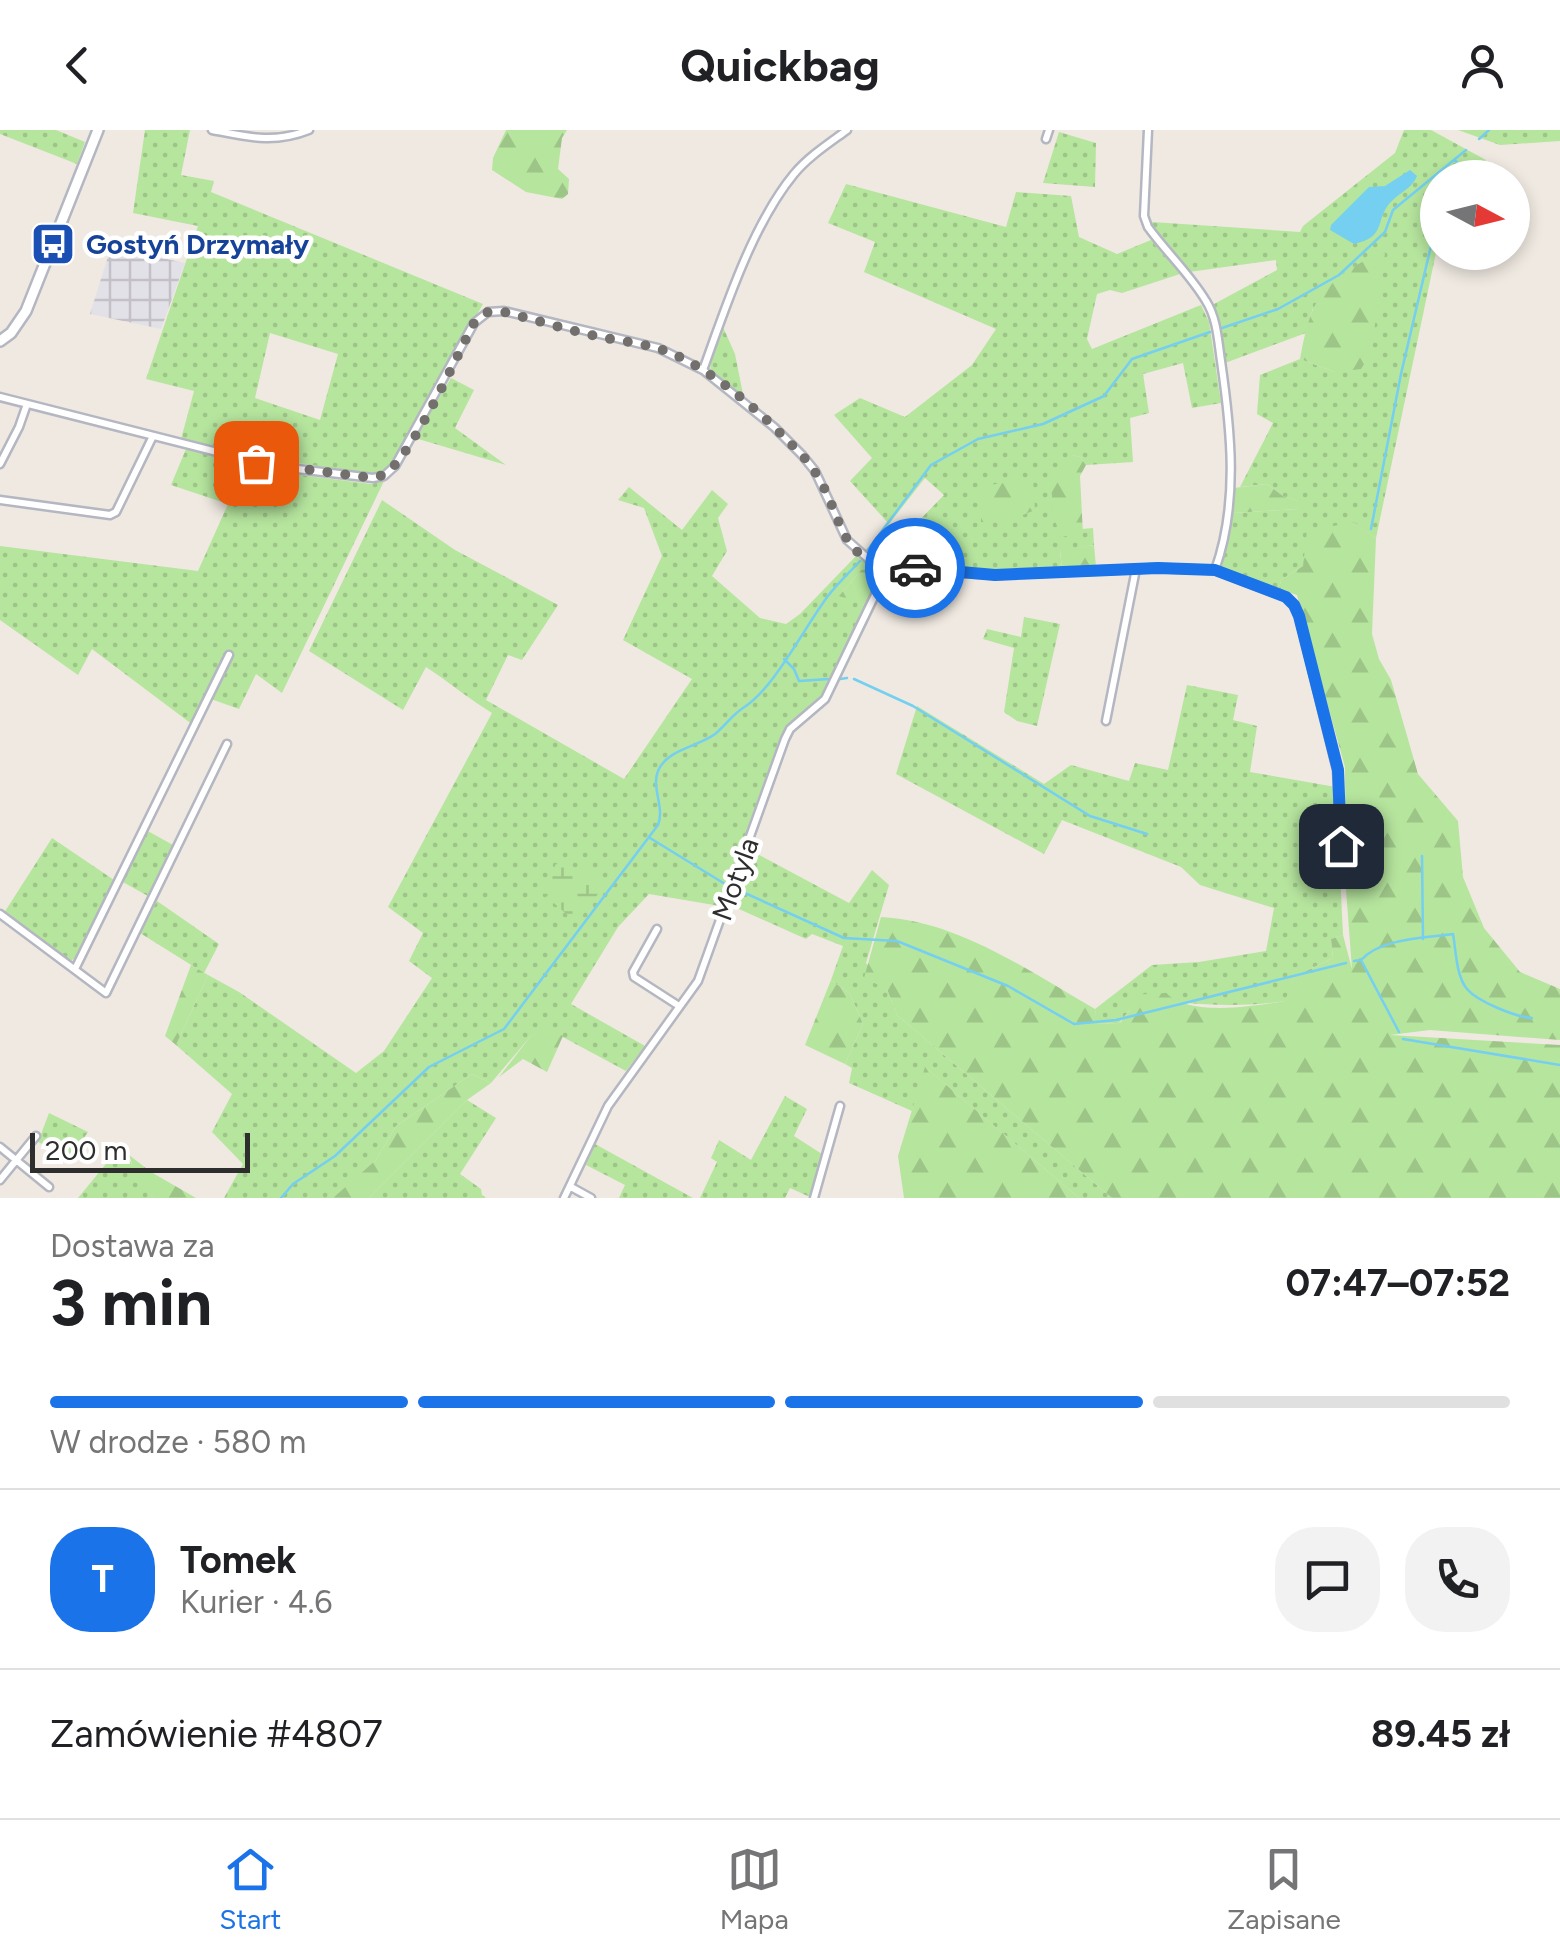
<!DOCTYPE html>
<html lang="pl">
<head>
<meta charset="utf-8">
<style>
	:root { --surface:#fff; --page:#f2f2f2; --text:#202124; --muted:#757577; --line:#e0e0e0; --accent:#1a73e8 }
	body { margin:0; font-family:Figtree,sans-serif; background:var(--page); color:var(--text); height:100vh; display:flex; flex-direction:column; font-size:38px; white-space:nowrap }
	* { box-sizing:border-box; margin:0 }
	p { font-size:32px; color:var(--muted) }
	.icon { flex:none; width:55px; height:55px; fill:none; stroke:currentColor; stroke-width:2; stroke-linecap:round; stroke-linejoin:round }
	.map { position:relative; height:1068px; overflow:hidden }
	.details { display:flex; flex-direction:column; background:var(--surface); flex:1 }
	.details>* { flex:none }
	.needle { width:65px; rotate:97deg }
	.tools { position:absolute; left:1420px; top:30px; display:grid; gap:20px }
	.tools a { display:grid; place-items:center; width:110px; height:110px; border-radius:50%; background:var(--surface); box-shadow:0 5px 15px #0003; font-size:50px }
	.scale { position:absolute; left:30px; bottom:25px; width:220px; box-sizing:border-box; padding-left:10px; border:5px solid #2e2e2e; border-top:0; font-size:28px; line-height:35px; white-space:nowrap; color:#2e2e2e; -webkit-text-stroke:8px #fff; paint-order:stroke }
	.pin { position:absolute; display:grid; place-items:center; width:85px; height:85px; color:#fff; margin:-42px; border-radius:20px; box-shadow:0 5px 15px #0006 }
	.courier { position:absolute; display:grid; place-items:center; width:100px; height:100px; margin:-50px; border:8px solid #1a73e8; border-radius:50%; background:#fff; color:#222; box-shadow:0 2px 12px #0007 }
	.summary em { font-style:normal; font-weight:700 }
	.summary div { display:flex; flex-direction:column-reverse }
	.summary { display:flex; align-items:center; justify-content:space-between; height:170px; padding:0 50px }
	h1 { font-size:65px; font-weight:700; line-height:75px }
	.bar { display:grid; grid-template-columns:repeat(4,1fr); gap:15px 10px; align-content:center; height:120px; padding:0 50px }
	.bar i { height:12px; border-radius:8px; background:var(--line) }
	.bar .current { background:var(--accent) }
	.bar p { grid-column:span 4 }
	.line { display:flex; align-items:center; gap:25px; padding:0 50px; border-top:2px solid var(--line) }
	.line div { flex:1 }
	.round { display:grid; place-items:center; flex:none; width:105px; height:105px; border-radius:40px; background:var(--page) }
	header { display:flex; justify-content:space-between; align-items:center; height:130px; padding:0 50px; background:var(--surface); font-size:45px; font-weight:700 }
	.tabs { display:flex; justify-content:space-around; align-items:center; height:140px; border-top:2px solid var(--line); background:var(--surface); font-size:28px; color:var(--muted) }
	.tabs a { display:grid; justify-items:center; gap:5px }
	.tabs .current { color:var(--accent) }
	.map>svg:first-child { display:block }
	.industrial { fill:url(#industrial-grid) }
	.grass { fill:url(#grass-dots); fill-rule:evenodd }
	.forest { fill:url(#forest-firs) }
	.wetland { fill:url(#wetland-marsh) }
	.water { fill:#75cff0 }
	.lines { fill:none; stroke-linecap:round; stroke-linejoin:round }
	.stream { stroke:#75cff0; stroke-width:2.5 }
	.minor-casing { stroke:#b4b7c1; stroke-width:11 }
	.tertiary-casing { stroke:#b4b7c1; stroke-width:14 }
	.minor { stroke:#fff; stroke-width:6 }
	.tertiary { stroke:#fff; stroke-width:9 }
	.done { stroke:#726f6d; stroke-width:10; stroke-dasharray:0 18 }
	.route { stroke:#1a73e8; stroke-width:12 }
	.labels { text-anchor:middle; stroke-width:9; stroke-linejoin:round; paint-order:stroke }
	.transit-label { font-size:28px; font-weight:bold; fill:#164399; stroke:#fff; text-anchor:start }
	.street-label { font-size:28px; fill:#2e2e2e; stroke:#fff }
</style>
</head>
<body>
<header><svg class="icon" aria-label="back" viewBox="0 0 24 24"><path d="M15 5l-7 7 7 7"/></svg>Quickbag<svg class="icon" aria-label="person" viewBox="0 0 24 24"><circle cx="12" cy="8" r="4"/><path d="M4 21q1-7 8-7t8 7"/></svg></header>
<div class="map">
<svg width="1560" height="1068" viewBox="0 0 1560 1068">
	<defs>
		<pattern id="industrial-grid" width="8" height="8" patternUnits="userSpaceOnUse" patternTransform="scale(2.5)"><rect width="8" height="8" fill="#e3e1e8"/><path d="M0 4h8M4 0v8" fill="none" stroke="#c3c1c7"/></pattern>
		<pattern id="grass-dots" width="8" height="8" patternUnits="userSpaceOnUse" patternTransform="scale(2.5)"><rect width="8" height="8" fill="#b6e59e"/><path d="M2 2h.1M6 6h.1" fill="none" stroke="#9dc588" stroke-width="1.8" stroke-linecap="round"/></pattern>
		<pattern id="forest-firs" width="22" height="20" patternUnits="userSpaceOnUse" patternTransform="scale(2.5)"><rect width="22" height="20" fill="#b6e59e"/><path d="M5 1l3.5 6h-7zM16 11l3.5 6h-7z" fill="#9dc588"/></pattern>
		<pattern id="wetland-marsh" width="20" height="14" patternUnits="userSpaceOnUse" patternTransform="scale(2.5)"><rect width="20" height="14" fill="#b6e59e"/><path d="M1 5h8M5 5V1M11 12h8M15 12V8" fill="none" stroke="#9dc588"/></pattern>
	</defs>
	<rect width="100%" height="100%" fill="#efe9e1"/>
	<!-- industrial -->
	<path class="industrial" d="M111,117L185,133L161,199L90,184Z"/>
	<!-- grass -->
	<path class="grass" d="M0,0H56L85,12L77,34L0,4Z
		M145,0H190L181,45L214,51L211,62L483,174L390,336L381,342L370,344L265,328L181,309L194,261L146,249L198,96L133,83ZM270,203L338,224L320,290L255,268Z
		M1404,0H1431L1486,30L1470,47L1438,48L1437,118L1376,408L1353,392L1303,436L1281,450L1279,459L1220,438L1233,383L1297,379L1298,371L1283,366L1267,354L1240,357L1273,293L1257,284L1260,245L1300,229L1335,242L1313,178L1306,203L1225,233L1214,174L1277,140L1276,130L1189,142L1158,107L1152,92L1300,102L1303,96L1395,23Z
		M1458,0H1560V11L1500,15Z
		M1059,2L1096,13L1095,57L1043,53Z
		M846,54L1006,97L1016,62L1071,66L1079,107L1117,124L1151,110L1180,144L1122,163L1110,160L1097,164L1087,209L1092,219L1201,175L1209,192L1221,273L1192,278L1183,233L1143,244L1149,283L1130,288L1133,332L1086,335L1080,327L1072,325L1082,404V399L1093,398L1094,415L1060,421L1062,439L986,440L891,435L903,407L944,365L925,348L889,394L850,351L872,328L834,285L860,268L905,287L972,235L996,199L864,142L875,112L828,93Z
		M723,197L735,224L744,269L711,243L710,232Z
		M451,248L474,260L455,298L506,335L415,308Z
		M186,319L277,342L371,354L384,351L282,563L256,544L239,579L211,569L197,598L92,519L78,545L0,490V416L198,441L228,374L171,355Z
		M629,357L682,400L712,360L728,374L718,388L727,421L712,446L760,488L786,494L800,484L856,426L873,438L861,440L840,465L867,476C852,506 837,552 815,576C800,592 788,596 777,616L720,776L649,764L618,797L571,874L645,916L626,941L546,898L530,907L491,953L472,944L396,996L376,1030L340,1065L333,1068H224L243,1034L212,1002L232,964L176,915L208,845L239,862L356,943L384,921L432,848L409,831L423,803L388,777L492,583C469,569 449,552 426,537L403,580L309,521L382,370L455,420L558,475L522,530L508,525L486,570L624,649L692,549L623,510L662,426L644,378L618,370Z
		M1024,487L1060,494L1037,596L1017,591L1004,582L1014,518L983,509L987,499L1021,507Z
		M1187,555L1238,565L1233,590L1257,596L1250,642L1336,657L1343,805L1331,809L1333,828L1294,847L1286,871C1231,879 1184,874 1130,865V880L1119,893L1096,894L1095,879L1152,835L1199,832L1266,821L1274,778L1200,755L1181,737L1062,690L1044,724L896,644L917,576L1044,654L1071,635L1129,651L1135,633L1168,640Z
		M146,700L173,715L148,766L121,751Z
		M52,708L114,750L76,828L70,831L4,783Z
		M750,720L849,773L872,740L889,755L866,833L887,859L897,885L1112,1068H1079L926,938L912,981L849,953L852,938L845,934L863,894L850,864L831,850L843,816L812,804L806,809L730,775Z
		M157,771L219,814L204,843L140,803Z
		M785,966L807,979L794,1006L822,1024L812,1068L790,1058L785,1068H700L717,1032L711,1028L719,1010L751,1030Z
		M467,970L496,988L460,1044L481,1059L482,1065L486,1068H369Z
		M49,983L88,1002L70,1028L38,1012Z
		M595,1014L693,1068H619L625,1055L586,1035Z
		M119,1018C137,1032 135,1052 153,1068H78Z"/>
	<!-- forest -->
	<path class="forest" d="M506,0H567L562,8L558,39L569,49L568,64L562,69L526,62L492,40L493,28Z
		M1385,123L1371,223L1361,239L1335,242L1300,229C1303,213 1306,197 1312,182C1322,155 1358,130 1385,123Z
		M1072,325L1080,327L1086,335L1080,346L1083,404L1060,407L1054,386L1050,347L1061,343Z
		M1033,349L1035,380L1006,392H981V356Z
		M1267,354L1283,366L1299,371L1297,379L1233,383L1234,358Z
		M1354,392L1376,408L1372,504L1379,529L1391,550L1418,644L1458,691L1463,747L1484,798L1520,842L1560,859V910L1430,900L1390,905L1560,915V1068H1112L897,885L887,859L864,848L881,787C959,791 1030,842 1095,879L1097,894L1120,893L1130,880V865L1166,863C1190,887 1254,876 1285,871L1294,847L1333,828L1331,809L1343,805L1352,839L1346,760L1345,637L1297,465L1279,459L1281,450L1303,436L1307,401Z
		M889,394L894,402L903,407L891,435L868,424Z
		M1094,415L1096,437L1062,439L1060,420Z
		M873,438L878,441L880,450L867,476L839,466L861,440Z
		M191,835L208,845L176,915L165,906Z
		M831,850L850,864L863,894L845,934L805,915Z
		M546,897L563,906L547,942L523,929L499,947L530,907Z
		M925,937L1079,1068H904L898,1026Z
		M472,944L491,953L467,970L369,1068H333L376,1030L396,996Z
		M129,1025L151,1042L196,1068H153L140,1057Z"/>
	<!-- wetland -->
	<path class="wetland" d="M556,734L592,742L606,753L577,793L541,762Z"/>
	<!-- water -->
	<path class="water" d="M1410,40L1417,46C1412,59 1398,63 1389,74C1375,92 1386,107 1354,114L1330,100L1331,95L1369,57L1385,56Z"/>
	<g class="lines">
		<!-- stream -->
		<path class="stream" d="M1479,9L1489,0
			M1455,30L1465,42L1459,48
			M1222,198L1278,179L1339,145L1385,102L1393,80L1466,20
			M1371,399L1401,244L1438,86
			M867,421L931,335L978,309L1043,294L1104,266L1132,229L1210,202
			M784,529L794,539L799,551L829,549
			M840,549L847,548
			M854,549L913,576L1090,686L1147,704
			M650,708L725,754
			M1422,726L1423,809
			M736,759L844,808L897,811L1008,856L1074,894L1116,890L1346,833
			M1361,830C1381,808 1425,808 1453,804C1456,820 1456,846 1467,859C1478,872 1516,887 1532,888
			M1354,831L1361,830L1399,902
			M1403,909L1560,935
			M281,1068L293,1054L335,1026L429,937L504,899L658,695C665,677 651,658 658,641C667,619 698,617 715,604C726,595 732,585 743,578C774,559 805,496 828,466C837,454 849,443 860,431"/>
		<defs>
			<path id="minor" d="M212,0C248,7 274,14 309,0
				M1148,0L1144,86L1148,97C1166,122 1190,144 1206,171C1217,188 1218,211 1221,231C1231,300 1239,373 1215,440
				M1046,9L1049,0
				M703,240C725,179 752,95 794,44C808,27 828,14 847,0
				M0,267L272,336L373,348L384,346L395,336L474,193L488,182L504,181L658,218L703,240L774,297L802,325L815,341L847,410L873,433L888,438L995,445L1158,438L1215,440L1286,467L1295,475L1299,486L1337,640L1341,716
				M0,334L19,297L27,274
				M0,370L110,385L116,382L153,306
				M1106,591L1136,439
				M0,784L106,863L227,614
				M657,799L633,842L634,847L679,876
				M75,839L229,525
				M0,1017L49,1057
				M0,1050L36,1006
				M571,1057L591,1068
				M564,1068L608,976L698,851L785,609L790,599L825,569L888,438
				M814,1068L840,976"/>
			<path id="tertiary" d="M0,211L11,203L26,181L98,0"/>
		</defs>
		<!-- minor casing -->
		<use href="#minor" class="minor-casing"/>
		<!-- tertiary casing -->
		<use href="#tertiary" class="tertiary-casing"/>
		<!-- minor -->
		<use href="#minor" class="minor"/>
		<!-- tertiary -->
		<use href="#tertiary" class="tertiary"/>
	</g>
	<g class="lines">
		<!-- done -->
		<path class="done" d="M256,333L373,348C381,346 387,344 393,337C421,306 454,232 474,193L488,182H504C536,190 568,200 600,207C620,211 641,213 660,219C703,233 753,275 784,307C795,318 807,329 815,342C848,393 834,438 915,438"/>
		<!-- route -->
		<path class="route" d="M915,438L995,445L1158,438L1215,440L1286,467L1294,475L1299,486L1338,640L1341,716"/>
	</g>
	<!-- icons -->
	<defs>
		<symbol id="bus-square" viewBox="-11 -11 22 22"><rect x="-9" y="-9" width="18" height="18" rx="4" fill="#1a4fb4" stroke="#fff"/><path d="M-5-6H5V4H4V6H2V4H-2V6H-4V4H-5ZM-3.5-4V0h7V-4ZM-3.5 1.2v1.5H-2V1.2ZM2 1.2v1.5H3.5V1.2Z" fill="#fff"/></symbol>
	</defs>
	<g fill-rule="evenodd">
		<use href="#bus-square" x="28" y="89" width="50" height="50"/>
	</g>
	<g class="labels">
		<!-- transit labels -->
		<g class="transit-label">
			<text x="86" y="124">Gostyń Drzymały</text>
		</g>
		<!-- street labels -->
		<g class="street-label">
			<text transform="translate(735 749) rotate(-70)" y="10">Motyla</text>
		</g>
	</g>
</svg>
<div class="tools">
<a><svg class="needle" viewBox="-14 -14 28 28"><path d="M0-13l5 13h-10z" fill="#e53935"/><path d="M0 13l5-13h-10z" fill="#757577"/></svg></a>
</div>
<div class="scale">200 m</div>
<div class="pin" style="left:256px;top:333px;background:#ea580c"><svg class="icon" aria-label="bag" viewBox="0 0 24 24"><path d="M5 8h14l-1 12H6zM9 8a3 3 0 0 1 6 0"/></svg></div>
<div class="pin" style="left:1341px;top:716px;background:#1f2937"><svg class="icon" aria-label="home" viewBox="0 0 24 24"><path d="M3 11l9-7 9 7M6 9v11h12V9"/></svg></div>
<div class="courier" style="left:915px;top:438px"><svg class="icon" aria-label="car" viewBox="0 0 24 24"><path d="M5 17H2v-5l4-1 3-4h7l3 4 3 1v5h-3M9 17h6M6 11h13"/><circle cx="7" cy="17" r="2"/><circle cx="17" cy="17" r="2"/></svg></div>
</div>
<section class="details">
<div class="summary"><div><h1>3 min</h1><p>Dostawa za</p></div><em>07:47–07:52</em></div>
<div class="bar"><i class="current"></i><i class="current"></i><i class="current"></i><i></i><p>W drodze · 580 m</p></div>
<div class="line" style="height:180px"><b class="round" style="background:var(--accent);color:#fff">T</b><div><b>Tomek</b><p>Kurier · 4.6</p></div><a class="round"><svg class="icon" aria-label="chat" viewBox="0 0 24 24"><path d="M4 5h16v11H9l-5 4z"/></svg></a><a class="round"><svg class="icon" aria-label="phone" viewBox="0 0 24 24"><path d="M5 4h4l2 5-3 2q2 4 5 5l2-3 5 2v4C11 20 4 13 5 4z"/></svg></a></div>
<div class="line" style="height:130px"><div>Zamówienie #4807</div><b>89.45 zł</b></div>
</section>
<nav class="tabs">
<a class="current"><svg class="icon" aria-label="home" viewBox="0 0 24 24"><path d="M3 11l9-7 9 7M6 9v11h12V9"/></svg>Start</a>
<a><svg class="icon" aria-label="map" viewBox="0 0 24 24"><path d="M3 6l6-2 6 2 6-2v14l-6 2-6-2-6 2zM9 4v14M15 6v14"/></svg>Mapa</a>
<a><svg class="icon" aria-label="saved" viewBox="0 0 24 24"><path d="M7 4h10v16l-5-4-5 4z"/></svg>Zapisane</a>
</nav>
</body>
</html>
